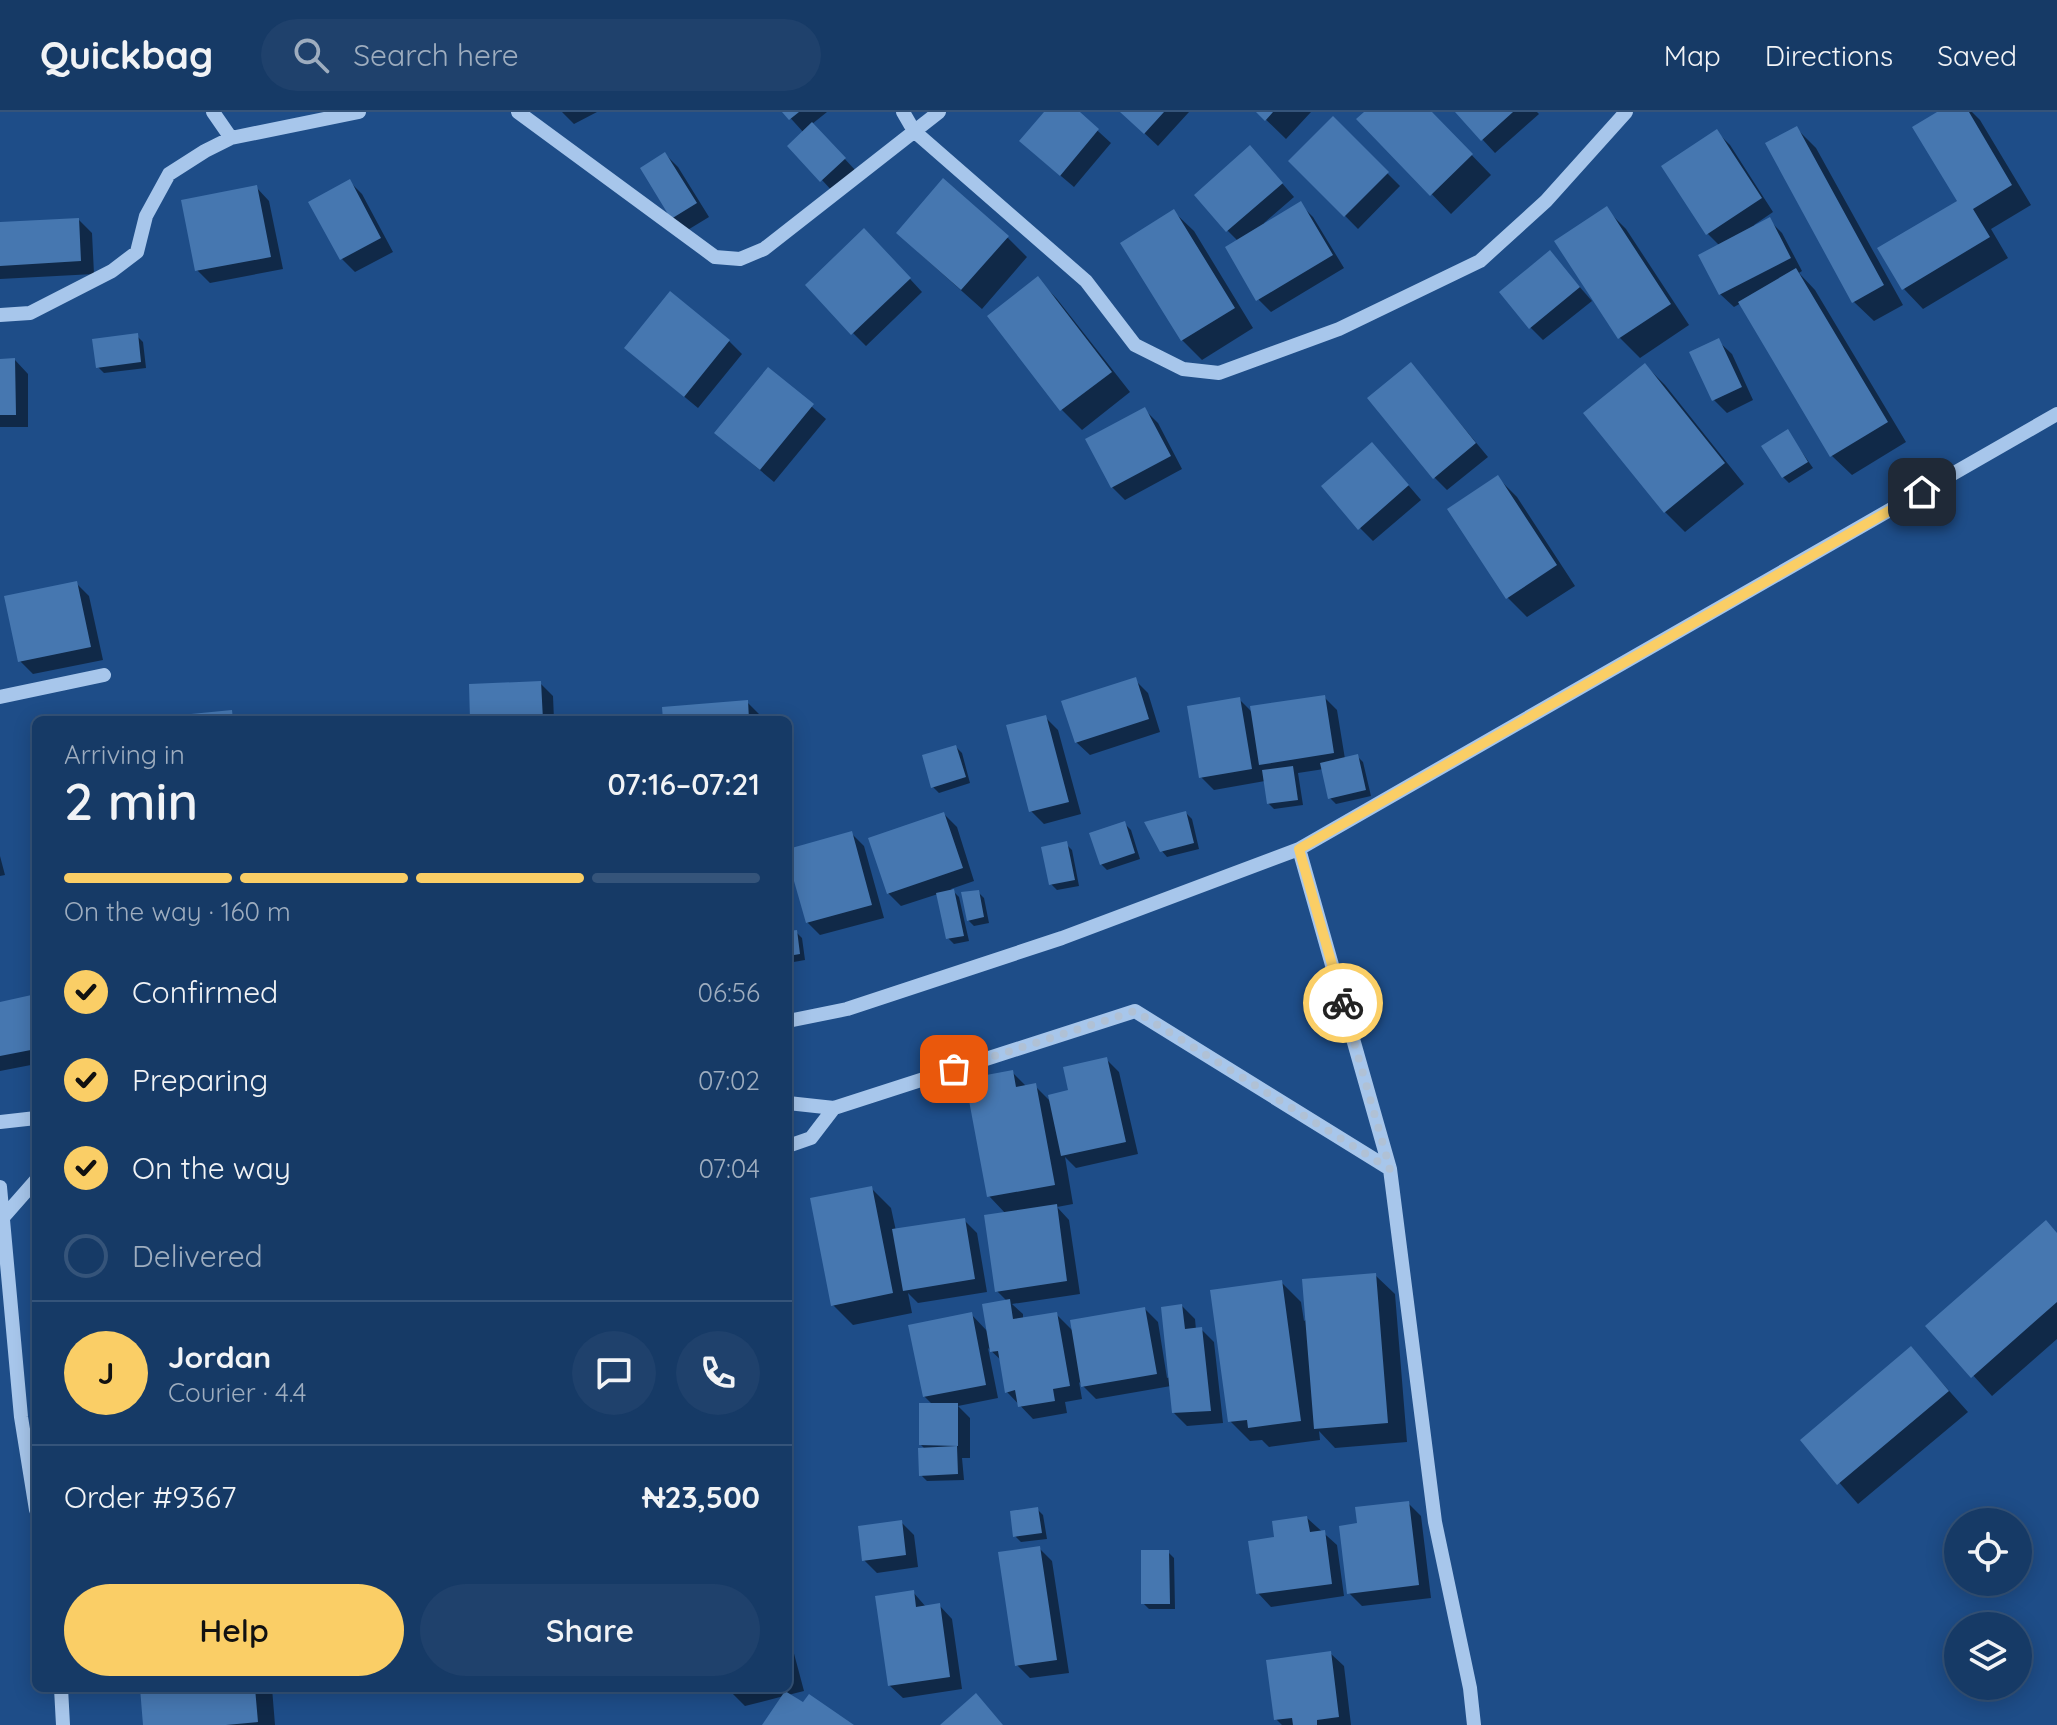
<!DOCTYPE html>
<html lang="en">
<head>
<meta charset="utf-8">
<style>
	:root { --surface:#163a66; --page:#1f416c; --text:#f1f3f6; --muted:#9eadbf; --line:#35547a; --accent:#face66 }
	body { margin:0; font-family:Quicksand,sans-serif; background:var(--page); color:var(--text); height:100vh; display:flex; flex-direction:column; font-size:30px; white-space:nowrap }
	* { box-sizing:border-box; margin:0 }
	p { font-size:26px; color:var(--muted) }
	.icon { flex:none; width:44px; height:44px; fill:none; stroke:currentColor; stroke-width:2; stroke-linecap:round; stroke-linejoin:round }
	.map { position:relative; flex:1; overflow:hidden }
	.side { position:absolute; left:32px; top:604px; width:760px; height:976px; display:flex; flex-direction:column; background:var(--surface); border-radius:12px; box-shadow:0 4px 20px #0003,0 0 0 2px var(--line) }
	.side>* { flex:none }
	.controls { position:absolute; left:1944px; top:1396px; display:grid; gap:16px }
	.controls a { display:grid; place-items:center; width:88px; height:88px; border-radius:50%; background:var(--surface); box-shadow:0 4px 20px #0003,0 0 0 2px var(--line); font-size:40px }
	.pin { position:absolute; display:grid; place-items:center; width:68px; height:68px; color:#fff; margin:-34px; border-radius:16px; box-shadow:0 4px 12px #0006 }
	.courier { position:absolute; display:grid; place-items:center; width:80px; height:80px; margin:-40px; border:6px solid #face66; border-radius:50%; background:#fff; color:#222; box-shadow:0 2px 10px #0007 }
	.summary em { font-style:normal; font-weight:600 }
	.summary div { display:flex; flex-direction:column-reverse }
	.summary { display:flex; align-items:center; justify-content:space-between; height:136px; padding:0 32px }
	h1 { font-size:52px; font-weight:600; line-height:60px }
	.bar { display:grid; grid-template-columns:repeat(4,1fr); gap:12px 8px; align-content:center; height:96px; padding:0 32px }
	.bar i { height:10px; border-radius:6px; background:var(--line) }
	.bar .on { background:var(--accent) }
	.bar p { grid-column:span 4 }
	.line { display:flex; align-items:center; gap:20px; padding:0 32px; border-top:2px solid var(--line) }
	.line div { flex:1 }
	.round { display:grid; place-items:center; flex:none; width:84px; height:84px; border-radius:42px; background:var(--page) }
	ol { padding:0 32px; list-style:none }
	li { display:flex; align-items:center; gap:24px; height:88px }
	li p { margin-inline-start:auto }
	li .icon { padding:8px; border-radius:50%; background:var(--accent); color:#111; stroke-width:4 }
	li:last-child { color:var(--muted) }
	li i { width:44px; height:44px; border:4px solid var(--line); border-radius:50% }
	.button { display:flex; gap:16px; margin-top:auto; padding:16px 32px }
	.button a { flex:1; height:92px; border-radius:48px; background:var(--accent); color:#111; font-size:32px; font-weight:600; line-height:92px; text-align:center }
	.button a+a { background:var(--page); color:var(--text) }
	header { display:flex; align-items:center; gap:48px; box-sizing:border-box; height:112px; padding:0 40px; background:var(--surface); border-bottom:2px solid var(--line) }
	header strong { font-size:38px }
	nav { display:flex; gap:44px; margin-inline-start:auto; font-size:28px }
	.search { width:560px; height:72px; background:var(--page); display:flex; align-items:center; gap:20px; box-sizing:border-box; padding:0 28px; border-radius:44px; color:var(--muted); font-size:30px }
	.map>svg:first-child { display:block }
	.shadow { fill:#0007 }
	.building { fill:#4677b0 }
	.lines { fill:none; stroke-linecap:round; stroke-linejoin:round }
	.minor { stroke:#a7c6eb; stroke-width:14 }
	.done { stroke:#b0c1d5; stroke-width:8; stroke-dasharray:0 14.4 }
	.route { stroke:#face66; stroke-width:10 }
</style>
</head>
<body>
<header>
<strong>Quickbag</strong>
<div class="search"><svg class="icon" aria-label="search" viewBox="0 0 24 24"><circle cx="10" cy="10" r="6"/><path d="M15 15l6 6"/></svg>Search here</div>
<nav><a>Map</a><a>Directions</a><a>Saved</a></nav>
</header>
<div class="map">
<svg width="2057" height="1613" viewBox="0 0 2057 1613">
	<rect width="100%" height="100%" fill="#1e4d88"/>
	<!-- shadow -->
	<path class="shadow" d="M562,0H597L574,12Z
		M785,0H827L812,12L857,60L834,81L822,68L804,21Z
		M1047,0H1077L1111,31L1074,75L1035,42Z
		M1122,0H1189L1158,34Z
		M1258,0H1311L1286,27Z
		M1367,0H1430L1491,63L1451,102L1359,7Z
		M1457,0H1537L1539,2L1495,41Z
		M1941,0H1972L1980,8L2031,93L1991,117L2008,146L1923,197L1904,177L1959,90Z
		M1333,7L1400,74L1358,117L1291,49Z
		M1796,16L1816,36L1903,193L1874,209L1854,190Z
		M1717,20L1730,33L1773,100L1754,113L1755,115L1769,108L1782,121L1802,159L1799,161L1815,178L1906,330L1852,363L1832,344L1741,191L1734,195L1720,182V134L1708,122Z
		M665,42L678,55L709,105L686,119L673,106Z
		M1263,49L1294,85L1264,111L1265,113L1300,92L1313,105L1344,156L1271,200L1258,187L1238,129L1227,118Z
		M349,69L362,82L393,140L355,160L342,147Z
		M256,75L269,89L283,157L210,171L197,158Z
		M1606,97L1626,117L1689,213L1640,246L1620,226L1557,130Z
		M1174,100L1194,119L1253,216L1202,248L1182,228Z
		M79,108L92,121L94,162L0,167V112Z
		M1008,126L1027,145L982,197L918,140Z
		M877,131L922,180L866,234L853,221Z
		M1550,141L1592,189L1543,228L1530,215Z
		M1038,167L1057,187L1130,280L1082,318L1062,298L989,205Z
		M137,224L143,230L146,256L104,261L98,255Z
		M729,229L742,242L698,296L640,248Z
		M1718,229L1732,242L1753,288L1727,301L1714,288Z
		M15,248L28,262V315H0V249Z
		M1411,252L1488,345L1447,378L1434,365Z
		M1645,253L1665,273L1744,372L1685,420L1665,400L1586,301Z
		M768,257L826,307L774,370L730,333Z
		M1145,298L1158,311L1182,357L1125,388L1112,375Z
		M1787,319L1813,356L1789,371L1783,365Z
		M1385,346L1421,388L1373,429L1360,416Z
		M1497,365L1517,385L1575,474L1527,505L1508,486Z
		M76,471L89,484L103,548L33,562L20,549Z
		M1135,568L1148,581L1160,620L1090,643L1076,630Z
		M540,571L553,584L554,608H472Z
		M1324,585L1337,598L1345,647L1357,644L1363,650L1371,684L1336,692L1330,686L1324,657L1298,661L1303,693L1274,697L1268,691L1265,669L1214,678L1201,665L1239,587L1253,601Z
		M747,590L760,603V608H665Z
		M1045,605L1058,618L1081,702L1044,712L1031,699Z
		M956,635L962,641L970,671L939,681L933,675Z
		M1186,701L1192,707L1199,737L1167,745L1161,738Z
		M944,702L957,715L974,769L951,777L959,785L969,829L954,832L948,826L938,782L901,794L888,781Z
		M1125,712L1131,718L1140,747L1107,758L1101,752Z
		M851,721L864,734L884,806L820,823L807,810L788,739Z
		M1066,732L1072,738L1079,774L1057,778L1051,772Z
		M0,744L5,763L0,764Z
		M978,780L984,786L989,811L974,814L968,808Z
		M796,820L802,826L805,848L788,851V821Z
		M36,884V952L0,959V892Z
		M1106,947L1119,960L1138,1042L1076,1056L1065,1045L1073,1092L1057,1095L1069,1108L1080,1182L1012,1192L1023,1202V1208L1056,1202L1074,1220L1145,1197L1158,1210L1167,1266L1170,1265L1182,1194L1195,1207L1196,1218L1201,1217L1214,1230L1223,1311L1187,1314L1174,1301L1171,1274L1096,1287L1079,1270L1082,1287L1065,1290L1067,1301L1033,1307L1007,1280L1002,1249L988,1236L998,1286L958,1294L970,1306V1346H962L964,1368L927,1369L921,1363L926,1338L921,1333L933,1293L924,1284L971,1202L988,1220L1007,1189L997,1179L1006,1102L989,1084L1012,960L1027,975L1035,974L1051,990L1071,979Z
		M871,1076L891,1096L896,1119L964,1108L977,1121L987,1180L918,1191L908,1181L912,1201L853,1213L833,1193Z
		M2057,1122V1227L1992,1284L1928,1214Z
		M1375,1163L1395,1182L1407,1330L1335,1336L1319,1319L1320,1328L1269,1335L1262,1328L1250,1329L1230,1309L1281,1170L1301,1190L1304,1209Z
		M1911,1236L1968,1300L1858,1392L1802,1328Z
		M1408,1391L1421,1404L1431,1486L1362,1494L1349,1481L1360,1413Z
		M1037,1397L1043,1403L1047,1427L1021,1430L1015,1424Z
		M1307,1406L1337,1433L1344,1484L1271,1495L1258,1481L1277,1427Z
		M901,1410L914,1423L918,1455L877,1461L864,1448Z
		M1039,1436L1052,1449L1069,1561L1030,1566L1017,1553Z
		M1168,1440L1174,1446L1175,1497H1149L1143,1491Z
		M913,1480L926,1495L939,1493L952,1507L962,1577L903,1586L889,1573Z
		M788,1519L804,1579L788,1583L850,1613H764L784,1584L745,1594L732,1581L731,1576H788Z
		M1330,1541L1344,1554L1351,1613H1282L1276,1607Z
		M142,1576H272L275,1613H145Z"/>
	<!-- building -->
	<path class="building" d="M782,0H799L789,8Z
		M1044,0H1080L1099,17L1060,64L1019,29Z
		M1120,0H1164L1144,22Z
		M1256,0H1273L1265,9Z
		M1364,0H1432L1473,42L1430,84L1356,7Z
		M1455,0H1513L1481,29Z
		M1937,0H1969L2012,73L1973,97L1990,125L1902,178L1877,136L1957,89L1912,15Z
		M1333,4L1389,60L1344,105L1288,49Z
		M812,10L846,46L820,70L787,34Z
		M1797,14L1884,173L1852,191L1765,31Z
		M1717,17L1762,86L1706,123L1661,54Z
		M1250,33L1283,71L1226,120L1194,83Z
		M665,40L697,91L671,107L640,56Z
		M943,66L1009,124L961,178L896,121Z
		M350,67L381,126L340,148L308,90Z
		M257,73L271,145L195,159L181,88Z
		M1301,89L1333,143L1256,189L1225,135Z
		M1607,94L1671,192L1618,227L1554,129Z
		M1174,97L1235,196L1181,229L1120,131Z
		M1770,105L1791,146L1719,183L1698,143Z
		M79,106L81,149L0,154V110Z
		M864,116L911,166L851,223L805,173Z
		M1550,138L1580,175L1529,217L1499,180Z
		M1796,156L1888,310L1830,345L1738,190Z
		M1038,164L1112,260L1060,299L987,204Z
		M670,179L730,228L684,285L624,236Z
		M138,221L141,250L96,256L92,227Z
		M1719,226L1742,275L1712,289L1689,240Z
		M15,246L16,303H0V247Z
		M1411,250L1476,331L1433,367L1367,286Z
		M1645,251L1725,351L1664,401L1583,301Z
		M768,255L814,292L760,358L714,321Z
		M1145,295L1171,344L1111,376L1085,327Z
		M1788,317L1808,350L1782,366L1761,334Z
		M1372,330L1409,373L1358,418L1321,374Z
		M1498,363L1557,453L1506,487L1447,397Z
		M77,469L91,535L18,550L4,484Z
		M1136,565L1149,607L1075,631L1061,589Z
		M541,569L543,608H470L469,572Z
		M1325,583L1334,641L1259,653L1250,594Z
		M1240,585L1252,657L1199,666L1187,594Z
		M748,588L749,608H663L662,595Z
		M232,598L233,608H150V606Z
		M1046,603L1069,690L1029,700L1006,613Z
		M956,633L966,665L931,676L922,643Z
		M1358,642L1366,678L1328,687L1320,651Z
		M1293,654L1298,688L1267,692L1262,658Z
		M1186,699L1194,731L1160,740L1144,710Z
		M944,700L963,756L887,782L868,726Z
		M1125,709L1135,741L1100,753L1089,721Z
		M852,719L872,793L806,811L788,748V737Z
		M1067,729L1075,768L1049,773L1041,735Z
		M954,777L964,824L946,827L936,781Z
		M979,778L984,805L967,809L961,780Z
		M797,818L800,842L788,844V819Z
		M36,882V937L0,944V890Z
		M1107,945L1126,1030L1061,1044L1048,983L1068,978L1063,955Z
		M1013,958L1016,975L1036,971L1055,1073L987,1085L965,967Z
		M872,1074L893,1181L831,1194L810,1086Z
		M1057,1092L1067,1169L995,1180L984,1103Z
		M965,1106L975,1167L903,1179L892,1117Z
		M2046,1108L2057,1121V1190L1971,1266L1925,1214Z
		M1376,1161L1388,1311L1314,1317L1302,1167Z
		M1282,1168L1301,1309L1248,1316L1247,1308L1228,1310L1210,1178Z
		M1010,1187L1013,1207L1057,1200L1070,1274L1053,1277L1055,1289L1018,1295L1015,1278L1005,1281L998,1239L990,1240L982,1192Z
		M1182,1192L1185,1217L1202,1215L1211,1299L1172,1301L1161,1195Z
		M1145,1195L1157,1262L1081,1275L1070,1208Z
		M972,1200L986,1273L923,1285L908,1213Z
		M1911,1234L1949,1279L1837,1373L1800,1328Z
		M919,1291H958V1334L919,1333Z
		M957,1334L958,1362L919,1364L918,1336Z
		M1409,1389L1419,1473L1347,1482L1339,1414L1357,1411L1355,1395Z
		M1038,1395L1042,1421L1013,1425L1010,1399Z
		M1307,1404L1310,1420L1325,1418L1332,1472L1256,1482L1248,1429L1274,1425L1272,1409Z
		M902,1408L906,1443L862,1449L858,1414Z
		M1040,1434L1057,1548L1015,1554L998,1440Z
		M1141,1438H1169L1170,1492H1141Z
		M914,1478L916,1495L940,1491L950,1565L888,1574L875,1484Z
		M1331,1539L1339,1605L1317,1608V1613H1293L1292,1606L1274,1608L1266,1548Z
		M140,1576H255L258,1610L226,1613H143Z
		M729,1576H749V1577L731,1582Z
		M785,1579L803,1590L809,1582L854,1613H762Z
		M976,1581L1003,1613H940Z"/>
	<g class="lines">
		<!-- minor -->
		<path class="minor" d="M213,0L231,26
			M518,0L715,145L740,147L764,137L939,0
			M903,0L914,19L1086,169L1135,233L1183,257L1219,261L1339,217L1480,149L1546,89L1626,0
			M0,203L30,201L112,159L137,140L146,104L169,62L205,39L231,26L359,0
			M0,585L104,563
			M1299,737L1390,1057L1435,1410L1470,1576L1474,1613
			M788,909L847,897L1062,826L1299,737L2057,302
			M788,991L834,996L1135,899L1390,1057
			M0,1010L36,1006
			M788,1034L811,1026L834,996
			M0,1075L21,1305L36,1398
			M0,1109L36,1068
			M61,1576L63,1613"/>
	</g>
	<g class="lines">
		<!-- done -->
		<path class="done" d="M954,957L1135,899L1390,1057L1343,891"/>
		<!-- route -->
		<path class="route" d="M1343,891L1299,737L1922,380"/>
	</g>
</svg>
<div class="controls">
<a><svg class="icon" aria-label="locate" viewBox="0 0 24 24"><circle cx="12" cy="12" r="6"/><path d="M12 2v4M12 18v4M2 12h4M18 12h4"/></svg></a>
<a><svg class="icon" aria-label="layers" viewBox="0 0 24 24"><path d="M12 4l9 5-9 5-9-5zM3 14l9 5 9-5"/></svg></a>
</div>
<div class="pin" style="left:954px;top:957px;background:#ea580c"><svg class="icon" aria-label="bag" viewBox="0 0 24 24"><path d="M5 8h14l-1 12H6zM9 8a3 3 0 0 1 6 0"/></svg></div>
<div class="pin" style="left:1922px;top:380px;background:#1f2937"><svg class="icon" aria-label="home" viewBox="0 0 24 24"><path d="M3 11l9-7 9 7M6 9v11h12V9"/></svg></div>
<div class="courier" style="left:1343px;top:891px"><svg class="icon" aria-label="bike" viewBox="0 0 24 24"><circle cx="6" cy="16" r="4"/><circle cx="18" cy="16" r="4"/><path d="M6 16l4-8h5l3 8M10 8l3 8H6M13 5h3"/></svg></div>
<section class="side">
<div class="summary"><div><h1>2 min</h1><p>Arriving in</p></div><em>07:16–07:21</em></div>
<div class="bar"><i class="on"></i><i class="on"></i><i class="on"></i><i></i><p>On the way · 160 m</p></div>
<ol>
<li><svg class="icon" aria-label="check" viewBox="0 0 24 24"><path d="M5 12l5 5 9-10"/></svg>Confirmed<p>06:56</p></li>
<li><svg class="icon" aria-label="check" viewBox="0 0 24 24"><path d="M5 12l5 5 9-10"/></svg>Preparing<p>07:02</p></li>
<li><svg class="icon" aria-label="check" viewBox="0 0 24 24"><path d="M5 12l5 5 9-10"/></svg>On the way<p>07:04</p></li>
<li><i></i>Delivered</li>
</ol>
<div class="line" style="height:144px"><b class="round" style="background:var(--accent);color:#111">J</b><div><b>Jordan</b><p>Courier · 4.4</p></div><a class="round"><svg class="icon" aria-label="chat" viewBox="0 0 24 24"><path d="M4 5h16v11H9l-5 4z"/></svg></a><a class="round"><svg class="icon" aria-label="phone" viewBox="0 0 24 24"><path d="M5 4h4l2 5-3 2q2 4 5 5l2-3 5 2v4C11 20 4 13 5 4z"/></svg></a></div>
<div class="line" style="height:104px"><div>Order #9367</div><b>₦23,500</b></div>
<div class="button"><a>Help</a><a>Share</a></div>
</section>
</div>
</body>
</html>
